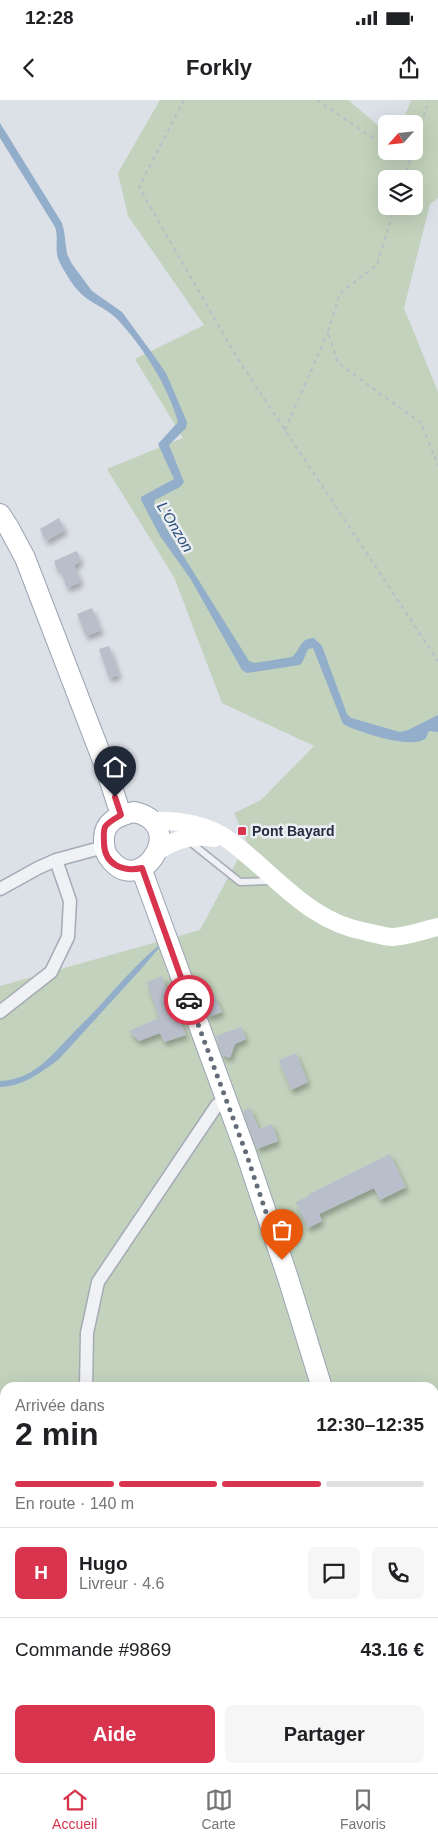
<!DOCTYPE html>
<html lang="fr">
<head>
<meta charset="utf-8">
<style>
	:root { --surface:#fff; --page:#f6f6f6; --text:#202124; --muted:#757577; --line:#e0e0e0; --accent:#d9344d }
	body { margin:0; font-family:Helvetica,sans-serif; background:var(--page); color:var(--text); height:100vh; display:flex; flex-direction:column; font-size:19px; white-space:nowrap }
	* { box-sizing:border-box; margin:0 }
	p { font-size:16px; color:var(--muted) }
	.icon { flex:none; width:28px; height:28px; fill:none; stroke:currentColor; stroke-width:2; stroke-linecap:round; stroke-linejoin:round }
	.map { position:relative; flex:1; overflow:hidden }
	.side { position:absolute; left:0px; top:1282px; width:439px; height:391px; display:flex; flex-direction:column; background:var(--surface); border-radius:15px 15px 0 0; box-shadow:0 5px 20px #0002 }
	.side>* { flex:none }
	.needle { width:32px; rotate:243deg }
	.buttons { position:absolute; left:378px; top:15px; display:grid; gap:10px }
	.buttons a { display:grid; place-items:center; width:45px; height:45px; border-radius:8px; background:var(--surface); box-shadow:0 5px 20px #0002; font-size:25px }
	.pin { position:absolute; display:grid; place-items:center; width:42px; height:42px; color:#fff; margin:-51px -21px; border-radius:50% 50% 50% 0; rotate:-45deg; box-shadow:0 0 5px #0007 }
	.pin .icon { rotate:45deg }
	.courier { position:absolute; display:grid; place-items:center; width:50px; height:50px; margin:-25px; border:4px solid #d9344d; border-radius:50%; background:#fff; color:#222; box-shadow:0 1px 6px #0007 }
	.overview em { font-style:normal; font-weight:600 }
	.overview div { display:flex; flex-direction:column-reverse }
	.overview { display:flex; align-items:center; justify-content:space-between; height:85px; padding:0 15px }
	h1 { font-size:32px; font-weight:600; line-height:38px }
	.bar { display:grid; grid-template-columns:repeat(4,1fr); gap:8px 5px; align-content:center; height:60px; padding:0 15px }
	.bar i { height:6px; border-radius:4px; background:var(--line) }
	.bar .on { background:var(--accent) }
	.bar p { grid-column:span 4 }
	.line { display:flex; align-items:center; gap:12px; padding:0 15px; border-top:1px solid var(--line) }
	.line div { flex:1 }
	.round { display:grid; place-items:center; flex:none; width:52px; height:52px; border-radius:8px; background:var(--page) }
	.primary-button { display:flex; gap:10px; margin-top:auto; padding:10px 15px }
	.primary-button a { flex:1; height:58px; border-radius:8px; background:var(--accent); color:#fff; font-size:20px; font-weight:600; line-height:58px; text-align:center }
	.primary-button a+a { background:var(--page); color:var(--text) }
	.status { display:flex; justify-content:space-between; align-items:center; height:35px; padding:0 25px; background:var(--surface); direction:ltr }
	.status svg { height:14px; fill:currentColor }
	header { display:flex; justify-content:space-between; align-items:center; height:65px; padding:0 15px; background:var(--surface); font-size:22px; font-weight:600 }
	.tabs { display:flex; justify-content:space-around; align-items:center; height:70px; border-top:1px solid var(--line); background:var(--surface); font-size:14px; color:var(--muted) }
	.tabs a { display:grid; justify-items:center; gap:2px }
	.tabs .on { color:var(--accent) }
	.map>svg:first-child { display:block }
	.green { fill:#c2d2bc; fill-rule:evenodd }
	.water { fill:#93aecb }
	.building { fill:#b8bfcb; filter:url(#shadow) }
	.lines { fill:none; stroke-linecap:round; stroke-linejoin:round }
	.service-casing { stroke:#a5abb5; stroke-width:9 }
	.minor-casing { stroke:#a5abb5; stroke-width:15 }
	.primary-casing { stroke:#9aa4b4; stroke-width:22 }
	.path { stroke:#babec6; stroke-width:2; stroke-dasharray:4 4; stroke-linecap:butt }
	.service { stroke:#eff1f5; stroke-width:6 }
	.minor { stroke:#eff1f5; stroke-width:12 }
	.secondary { stroke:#fff; stroke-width:18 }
	.primary { stroke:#fff; stroke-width:20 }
	.done { stroke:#646c7a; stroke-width:5; stroke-dasharray:0 9 }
	.route { stroke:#d9344d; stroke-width:6 }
	.poi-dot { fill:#d9344d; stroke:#ebeff5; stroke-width:2 }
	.labels { text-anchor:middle; stroke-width:5; stroke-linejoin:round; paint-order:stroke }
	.poi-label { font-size:14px; font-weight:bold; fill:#242e3f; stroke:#ebeff5; text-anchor:start }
	.water-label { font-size:15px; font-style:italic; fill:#2b4d76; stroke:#ebeff5 }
</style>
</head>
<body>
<div class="status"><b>12:28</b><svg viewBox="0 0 49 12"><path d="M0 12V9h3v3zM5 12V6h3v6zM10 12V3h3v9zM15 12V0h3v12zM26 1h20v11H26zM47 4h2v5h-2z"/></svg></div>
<header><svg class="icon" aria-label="back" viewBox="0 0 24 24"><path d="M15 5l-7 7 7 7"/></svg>Forkly<svg class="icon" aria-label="share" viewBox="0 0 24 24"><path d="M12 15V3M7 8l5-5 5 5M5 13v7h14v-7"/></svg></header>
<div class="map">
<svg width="438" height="1673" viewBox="0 0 438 1673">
	<defs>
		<filter id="shadow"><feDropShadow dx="2.5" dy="4.5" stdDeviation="2.5" flood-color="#0004"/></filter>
	</defs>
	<rect width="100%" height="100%" fill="#dce0e7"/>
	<!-- green -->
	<path class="green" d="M160,0H348L386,32V51H414V24H402L411,0H438V98L430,104L404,208L438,292V1673H0V886L200,830L247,742L234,713L261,700L314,646L222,603L174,477L107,369L183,338L135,259L204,225L128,116L118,73ZM386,79H414V106H386ZM5,1288H434V1669H5Z"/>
	<!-- water -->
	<path class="water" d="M0,23L62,123L64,131L67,154L72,164L92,191L122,212L152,253L166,273L187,322L186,328L169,345L184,382L180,387L155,400L154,404L169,433L249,561L255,563L292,557C301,549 300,538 314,538L322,546L347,614L351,618L400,632L408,630L438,615V632L429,631C427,634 427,639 423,640C407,648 358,632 343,624L313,548L308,549L302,563L299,565L247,573L242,570L190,478L160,436L141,400V397L174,379L158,344L178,322C168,286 143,247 118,220C110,211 96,205 86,198C75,190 65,173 59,161C54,150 59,138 55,127L0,38Z
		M158,846L159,848L142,868L59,959C42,972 22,987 0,987V981C37,980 56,949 80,926C107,900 129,870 158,846Z"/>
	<!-- building -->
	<path class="building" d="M59,418L65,430L46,441L40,429Z
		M77,451L81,461L74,465L81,482L67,488L60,469L57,470L54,461Z
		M92,508L101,530L86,536L77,514Z
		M109,546L119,575L109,578L99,549Z
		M162,876L172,908L175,906L186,935L164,942L160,933L139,941L129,931L159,918L147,882Z
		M198,882L206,897L208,896L210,898L215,896L222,912L209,917L196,883Z
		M241,927L246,939L235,944L230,958L222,955L216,936Z
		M296,953L308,982L291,990L279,960Z
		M250,1008L259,1029L272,1024L278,1041L257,1049L243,1011Z
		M390,1054L406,1087L380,1100L374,1088L319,1114L322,1121L308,1128L296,1102L309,1096V1094Z"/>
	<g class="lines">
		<defs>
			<path id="service" d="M190,742L240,782L271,781"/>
			<path id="minor" d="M0,789L38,768L56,760L104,747
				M0,912L51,872L68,837L70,801L56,760
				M86,1288L87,1233L98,1182L217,1005L227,1000
				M0,1387L5,1386
				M0,1437L5,1451"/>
			<path id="primary" d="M0,414L9,428L25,458L105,666L121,715
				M134,712C190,724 141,799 110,759C105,754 104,748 104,741C103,722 117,716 134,712Z
				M141,768L246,1053L288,1178L322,1288
				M388,1673V1669"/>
		</defs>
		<!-- service casing -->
		<use href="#service" class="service-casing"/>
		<!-- minor casing -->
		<use href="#minor" class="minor-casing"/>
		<!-- primary casing -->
		<use href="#primary" class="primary-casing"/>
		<!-- path -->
		<path class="path" d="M184,0L139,87L236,256L438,561
			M317,0L386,47
			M414,47L429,0
			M393,51L410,61
			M404,79L413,51
			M395,106L377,165L340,193L328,232L338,263L421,323L438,365
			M285,330L328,232
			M0,1543L5,1529"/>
		<!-- service -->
		<use href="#service" class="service"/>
		<!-- minor -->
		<use href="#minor" class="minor"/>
		<!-- secondary -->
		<path class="secondary" d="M153,721C179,720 209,725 230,741C275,774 308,822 367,832C375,834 385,837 393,837C408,836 424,830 438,827
			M158,751C175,739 193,734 214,738"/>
		<!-- primary -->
		<use href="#primary" class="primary"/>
	</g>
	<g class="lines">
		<!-- done -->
		<path class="done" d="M189,900L246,1053L282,1160"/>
		<!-- route -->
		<path class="route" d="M115,697L121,715C116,718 108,722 105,727C103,732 104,739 104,744C105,765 123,772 142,768L189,900"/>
	</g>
	<!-- markers -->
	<rect class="poi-dot" x="237" y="726" width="10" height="10" rx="2.5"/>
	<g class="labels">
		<!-- poi labels -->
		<g class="poi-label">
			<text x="252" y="736">Pont Bayard</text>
		</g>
		<!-- water labels -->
		<g class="water-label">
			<text transform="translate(175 427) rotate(59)" y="5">L'Onzon</text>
		</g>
	</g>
</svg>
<div class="buttons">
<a><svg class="needle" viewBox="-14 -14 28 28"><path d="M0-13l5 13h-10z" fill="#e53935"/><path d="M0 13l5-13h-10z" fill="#757577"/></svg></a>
<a><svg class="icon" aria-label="layers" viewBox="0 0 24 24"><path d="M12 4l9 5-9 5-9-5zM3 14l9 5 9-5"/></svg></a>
</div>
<div class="pin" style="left:282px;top:1160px;background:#ea580c"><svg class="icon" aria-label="bag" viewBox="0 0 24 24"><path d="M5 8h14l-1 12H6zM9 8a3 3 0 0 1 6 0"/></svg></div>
<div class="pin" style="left:115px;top:697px;background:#1f2937"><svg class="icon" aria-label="home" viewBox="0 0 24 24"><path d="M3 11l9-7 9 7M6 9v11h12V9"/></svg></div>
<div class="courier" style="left:189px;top:900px"><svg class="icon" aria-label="car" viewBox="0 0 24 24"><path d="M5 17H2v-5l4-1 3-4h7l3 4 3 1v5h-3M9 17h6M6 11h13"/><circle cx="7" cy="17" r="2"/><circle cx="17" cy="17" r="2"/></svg></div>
<section class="side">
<div class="overview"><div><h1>2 min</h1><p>Arrivée dans</p></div><em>12:30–12:35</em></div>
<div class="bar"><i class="on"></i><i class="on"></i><i class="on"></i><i></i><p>En route · 140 m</p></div>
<div class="line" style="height:90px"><b class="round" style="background:var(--accent);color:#fff">H</b><div><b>Hugo</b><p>Livreur · 4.6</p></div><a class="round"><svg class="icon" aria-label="chat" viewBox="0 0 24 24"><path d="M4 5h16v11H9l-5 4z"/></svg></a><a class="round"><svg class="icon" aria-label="phone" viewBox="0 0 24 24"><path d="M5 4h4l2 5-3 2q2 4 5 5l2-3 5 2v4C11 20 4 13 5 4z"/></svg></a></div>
<div class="line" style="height:65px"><div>Commande #9869</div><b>43.16 €</b></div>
<div class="primary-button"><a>Aide</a><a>Partager</a></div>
</section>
</div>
<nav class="tabs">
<a class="on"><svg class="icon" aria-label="home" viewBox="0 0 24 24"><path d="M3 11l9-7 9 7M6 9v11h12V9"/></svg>Accueil</a>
<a><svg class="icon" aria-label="map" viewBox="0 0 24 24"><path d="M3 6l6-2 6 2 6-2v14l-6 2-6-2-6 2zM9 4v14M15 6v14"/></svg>Carte</a>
<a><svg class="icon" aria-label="saved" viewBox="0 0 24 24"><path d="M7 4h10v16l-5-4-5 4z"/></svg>Favoris</a>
</nav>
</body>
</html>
